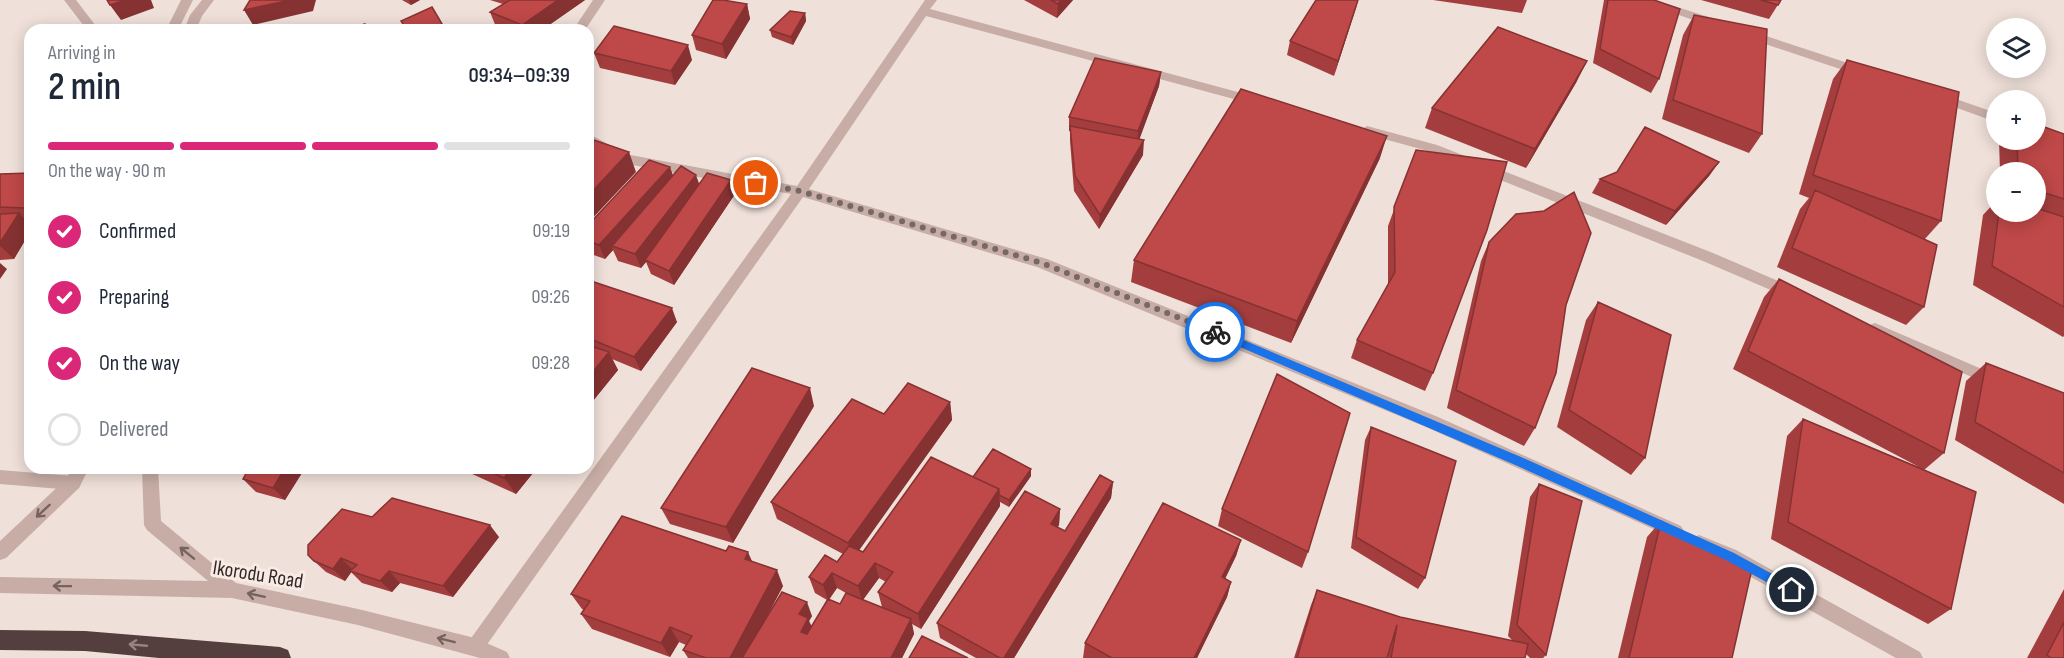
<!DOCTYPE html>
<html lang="en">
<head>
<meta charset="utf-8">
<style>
	:root { --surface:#fff; --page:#f6f6f7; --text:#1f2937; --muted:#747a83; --line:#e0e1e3; --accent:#db2777 }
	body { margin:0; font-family:"Sofia Sans Condensed",sans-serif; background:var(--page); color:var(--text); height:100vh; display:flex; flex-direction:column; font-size:22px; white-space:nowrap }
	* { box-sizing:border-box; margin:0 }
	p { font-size:20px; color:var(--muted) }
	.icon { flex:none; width:33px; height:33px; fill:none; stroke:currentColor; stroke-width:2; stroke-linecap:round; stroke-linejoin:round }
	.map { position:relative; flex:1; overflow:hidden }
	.side { position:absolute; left:24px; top:24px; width:570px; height:450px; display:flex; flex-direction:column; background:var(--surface); border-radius:18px; box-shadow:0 3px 15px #0003 }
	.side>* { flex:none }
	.tools { position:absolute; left:1986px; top:18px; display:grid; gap:12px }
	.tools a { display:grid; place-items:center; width:60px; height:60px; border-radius:50%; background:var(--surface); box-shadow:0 3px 15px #0003; font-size:30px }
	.pin { position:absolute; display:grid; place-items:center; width:51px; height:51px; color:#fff; margin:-26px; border:3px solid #fff; border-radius:50%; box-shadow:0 2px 6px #0007 }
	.courier { position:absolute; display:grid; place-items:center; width:60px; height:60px; margin:-30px; border:4px solid #1a73e8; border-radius:50%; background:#fff; color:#222; box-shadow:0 2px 8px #0007 }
	.summary em { font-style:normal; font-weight:600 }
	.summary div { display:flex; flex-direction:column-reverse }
	.summary { display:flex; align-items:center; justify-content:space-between; height:102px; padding:0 24px }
	h1 { font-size:39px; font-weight:600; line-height:45px }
	.bar { display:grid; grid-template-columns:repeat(4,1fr); gap:9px 6px; align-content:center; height:72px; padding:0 24px }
	.bar i { height:8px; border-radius:4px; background:var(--line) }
	.bar .on { background:var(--accent) }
	.bar p { grid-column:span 4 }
	ol { padding:0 24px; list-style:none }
	li { display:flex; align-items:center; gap:18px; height:66px }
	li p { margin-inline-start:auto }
	li .icon { padding:6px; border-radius:50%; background:var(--accent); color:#fff; stroke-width:4 }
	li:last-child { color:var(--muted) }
	li i { width:33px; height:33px; border:3px solid var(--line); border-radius:50% }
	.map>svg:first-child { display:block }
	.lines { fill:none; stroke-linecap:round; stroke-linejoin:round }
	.service { fill:#c7ada6; fill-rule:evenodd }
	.minor { fill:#c7ada6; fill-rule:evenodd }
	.tertiary { fill:#c7ada6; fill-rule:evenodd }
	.motorway { fill:#543f3e; fill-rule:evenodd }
	.wall { fill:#a43e3e; fill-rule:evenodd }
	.shaded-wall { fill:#863232 }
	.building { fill:#bf4848; stroke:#863232; stroke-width:1.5 }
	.oneway { stroke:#766360 }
	.oneway2 { stroke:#968481 }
	.route { fill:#1a73e8 }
	.done { stroke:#756865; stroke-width:6; stroke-dasharray:0 10.8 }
	.labels { text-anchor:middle; stroke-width:6; stroke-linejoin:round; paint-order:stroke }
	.street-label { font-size:21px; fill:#332726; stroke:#f8ebe5 }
</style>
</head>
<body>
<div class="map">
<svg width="2064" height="658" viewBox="0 0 2064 658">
	<rect width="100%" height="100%" fill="#efe0d9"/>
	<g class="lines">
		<!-- service -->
		<path class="service" d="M0,470L73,476L79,478L81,483L79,488L73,490L0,484Z"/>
		<!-- minor -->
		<path class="minor" d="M64,0H76L99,30H87Z
			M593,0H605L585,30H573Z
			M925,0H937L930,9L1260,98L1262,101L1256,105L926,16L809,189L1047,259L1438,417L1681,526L1684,531L1681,536L1675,539L1669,536L1426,427L1037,267L803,197L481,653L475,656L469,653L466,647L469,641L791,194L621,163L588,143V133L625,154L797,186Z
			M1637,0H1655L1715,19L1717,22L1715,25H1707Z
			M1748,30L1866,69L1868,72L1866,75H1858L1744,37L1742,34Z
			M1939,93L1996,113V122L1935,100V94Z
			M1367,126L1437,145L1713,253L1797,289L1799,293L1792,299L1787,297L1703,261L1428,151L1362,133L1361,130Z
			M1875,323L1998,376L2001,380L1998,384H1988L1870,333L1868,329L1870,325Z
			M1699,535L1736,550L1920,652L1923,658H1896L1724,562L1693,548L1690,543L1693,538Z"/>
		<!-- tertiary -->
		<path class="tertiary" d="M181,0H193L178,30H166Z
			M202,0H214L202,16L196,30H184L190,15Z
			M72,468H89L79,488L6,558L0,560V541L67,478Z
			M142,468H158L161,521L236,583L358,609L475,638L507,652L510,658H480L358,625L232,598L0,593V577L208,581L147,530L144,525Z"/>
		<!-- motorway -->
		<path class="motorway" d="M0,630L85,631L280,647L288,650L291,658H159L85,651L0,650Z"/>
	</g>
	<!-- wall -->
	<path class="wall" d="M402,0H420L411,5Z
		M490,0H585L542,30H504L496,27L490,12L503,4Z
		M1024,0H1073L1057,18Z
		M1358,0L1334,76L1287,55L1290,41Z
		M1433,0H1527L1522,13Z
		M1604,0H1654L1659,79L1651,93L1593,63Z
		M1701,0H1781L1769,19Z
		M747,4L750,19L726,59L696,50L692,35Z
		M805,13L806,21L793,45L772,37L770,30Z
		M1694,15L1762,134L1749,153L1662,119L1683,35Z
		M594,53L692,60L675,85L600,68Z
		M1847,60L1941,221L1924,240V307L1906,325L1777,267L1800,209L1809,198L1799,194L1833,79Z
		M1161,72L1159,86L1139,139L1143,155L1099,229L1074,191L1070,141V131H1069V117Z
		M1577,81L1526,168L1425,128L1432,108Z
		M2064,134V336L2063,337L1973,285L1983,215L1996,201V212H2036V172H2000L1999,140H2036Z
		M1416,150L1433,373L1425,391L1351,358L1357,340L1388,285V226Z
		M1380,158L1291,343L1131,282L1134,260Z
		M1719,162L1709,176L1666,225L1592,193L1600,179Z
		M30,173V222H28L30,224V232L14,259L0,260V174Z
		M673,175L699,184L735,194L674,285L651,274L646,262L641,268L618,261L613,250L605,259L588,253V225Z
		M1489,242L1566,305L1535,428L1524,446L1447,408L1481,261Z
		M1779,279L1944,453L1924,470L1951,609L1928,624L1771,539L1787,436L1803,419L1919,467L1733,369L1764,297Z
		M588,280L677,322L641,371L612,359L618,370L588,407Z
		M1598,302L1645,458L1631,475L1557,427L1586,320Z
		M1986,363L2064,393V504L1955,440L1966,381Z
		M950,402L952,420L858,550L863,552L973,477L1031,476L1009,507L1000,502V506L921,629L912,624L914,634L902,658H688L683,650L686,645L679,642L670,657L592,629L581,614L584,610L582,609L571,594L753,562L783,586L764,622L812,616L809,621L812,627L827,600L815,593L809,577L837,562L843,554L777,519L771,502L884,414ZM879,578L886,582L878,592L882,607L863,600ZM837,588L846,593L840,604L829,600Z
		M814,406L733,543L670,524L661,508Z
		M1371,427L1425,578L1418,589L1351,548L1365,440Z
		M249,468H305L285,500L256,492L243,479Z
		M459,468H537L516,494Z
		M1113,482L1111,498L1014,658H976L940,638L937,623L1060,509L1059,525L1057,527L1065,531Z
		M1539,484L1546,655L1543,658H1530L1526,654L1525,658H1294L1311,605L1317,590L1400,617L1513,641L1508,636L1530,497Z
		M1222,509L1308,552L1302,568L1218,526Z
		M372,517L499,537L453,597L400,583L392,592L362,583L351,572L345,581L326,572L314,561Z
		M1661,521L1732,658H1618L1647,537Z
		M1241,540L1236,556L1225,579L1231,582L1227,597L1197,658H1083L1085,643Z
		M2064,589V658H2027Z"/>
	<!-- shaded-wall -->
	<path class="shaded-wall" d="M125,0H151L154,8L121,20L110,5Z
		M291,0H316L313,11L253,25L244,10Z
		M409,0H420L411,5Z
		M558,0H585L542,30H524L522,25Z
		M1061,0H1073L1057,18L1058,4Z
		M1358,0L1356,8L1334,76L1338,61Z
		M747,4L750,19L726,59L722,44Z
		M805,13L806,21L793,45L791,37Z
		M442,24L445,30H427Z
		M688,45L692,60L675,85L671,71Z
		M1587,61L1577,81L1526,168L1535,149Z
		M1161,72L1159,86L1137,146L1138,131Z
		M1387,136L1380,158L1291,343L1297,321Z
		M1144,140L1143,155L1099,229L1100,215Z
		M629,152L636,172L588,223V196Z
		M1719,162L1709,176L1666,225L1675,211Z
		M670,167L675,181L612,246L613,250L605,259L599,245Z
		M696,175L701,189L645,260L646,262L641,268L635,254Z
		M731,180L735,194L674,285L669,271Z
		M30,198V213L25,208Z
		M19,213L30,224V232L14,259L0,246V243Z
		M0,263L7,269L0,279Z
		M672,308L677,322L641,371L634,357Z
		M609,352L618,370L588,407V378Z
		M810,388L814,406L733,543L726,527Z
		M950,402L952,420L853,559L848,543Z
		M285,468H305L285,500L273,488Z
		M512,468H537L516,494L504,478Z
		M1031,469V476L1009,507V500Z
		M1113,482L1111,498L1014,658H1004Z
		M999,489L1000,506L921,629L918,614Z
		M1060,509L1059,525L1050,540L1051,524Z
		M490,525L499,537L453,597L443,586Z
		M1241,540L1236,556L1218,593L1222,577Z
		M748,552L755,568L745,559Z
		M341,558L353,570L345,581L333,569Z
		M875,563L879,578L862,601L858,586Z
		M777,570L783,586L745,658H730Z
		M389,571L400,583L392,592L380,581Z
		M832,573L837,588L828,600L823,585Z
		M1231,582L1227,597L1197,658H1194Z
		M807,602L812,616L809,621L814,632L807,646L801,632L799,614Z
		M911,619L914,634L902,658H891Z
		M670,627L679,642L670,657L661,643Z"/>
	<!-- building -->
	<path class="building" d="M107,0H125L110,5Z
		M250,0H291L244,10Z
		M510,0H558L522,25L490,12Z
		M713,0H723L747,4L722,44L692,35Z
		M1051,0H1061L1058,4Z
		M1316,0H1358L1338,61L1290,41Z
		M1608,0H1654L1680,9L1659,79L1600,49Z
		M1761,0H1781L1778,5Z
		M432,7L442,24L427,30H407L401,21Z
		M790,11L805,13L791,37L770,30Z
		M1694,15L1767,29L1762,134L1673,100Z
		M365,24L369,30H345Z
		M614,26L688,45L671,71L594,53Z
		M1498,27L1587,61L1535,149L1432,108Z
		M1095,58L1161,72L1138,131L1069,117Z
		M1847,60L1959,92L1941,221L1813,175Z
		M1241,89L1387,136L1297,321L1134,260Z
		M2036,124L2064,134V199L2036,190V172H2018L2017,140H2036Z
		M1070,126L1144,140L1100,215L1075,176Z
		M1645,127L1719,162L1675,211L1600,179L1617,172Z
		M588,138L629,152L588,196Z
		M1416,150L1507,162L1487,230L1433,373L1357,340L1395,272L1394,207Z
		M649,160L670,167L599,245L588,241V225Z
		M681,166L696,175L635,254L612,246Z
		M30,173V198L25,208L0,207V174Z
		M707,173L731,180L669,271L645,260Z
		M1815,190L1937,245L1924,307L1792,248Z
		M1574,192L1591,233L1566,305L1556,373L1535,428L1456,390L1489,242L1516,214L1544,211Z
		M2036,208L2064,217V307L1992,266L1999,212H2036Z
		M19,213L0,243V214Z
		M1779,279L1962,372L1944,453L1748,351Z
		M588,280L672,308L634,357L588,338Z
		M1598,302L1671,335L1645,458L1569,410Z
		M588,345L609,352L588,378Z
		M1986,363L2064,393V473L1975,422Z
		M752,368L810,388L726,527L661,508Z
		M1277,374L1350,413L1308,552L1222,509Z
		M908,383L950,402L848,543L771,502L852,399L884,414Z
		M1803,419L1976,492L1951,609L1788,522Z
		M1371,427L1456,461L1425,578L1356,537Z
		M993,449L1031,469L1009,500L999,495V489L973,477Z
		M931,457L999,489L918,614L878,592L893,572L875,563L858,586L832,573L823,585L809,577L825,555L837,562L849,546L863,552Z
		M249,468H285L273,488L243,479Z
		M483,468H512L504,478Z
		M1100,475L1113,482L1004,658H1000L937,623L1025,491L1060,509L1051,524L1065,531Z
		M1539,484L1582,501L1546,655L1517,625Z
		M392,498L490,525L443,586L389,571L380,581L350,571L357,565L341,558L333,569L314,561L308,555V545L342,509L372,517Z
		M1163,503L1241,540L1222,577L1231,582L1194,658H1112L1085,643Z
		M622,516L726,551L729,546L748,552L745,559L777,570L730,658H706L683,650L692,636L670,627L661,643L581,614L590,601L571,594Z
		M1661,521L1752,569L1732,658H1629Z
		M1317,590L1400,617L1528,644L1525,658H1391L1397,625L1387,658H1297Z
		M782,592L807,602L799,614L808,618L801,632L807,634L828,599L840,604L846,593L911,619L891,658H742Z
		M2064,622V658H2051L2047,655Z
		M922,636L968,658H909Z"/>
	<!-- one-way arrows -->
	<defs><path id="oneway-shaft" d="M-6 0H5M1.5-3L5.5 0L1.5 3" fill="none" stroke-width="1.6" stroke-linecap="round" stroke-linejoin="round" transform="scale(1.5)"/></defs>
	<g class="oneway">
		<use href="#oneway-shaft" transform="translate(43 511) rotate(137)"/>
		<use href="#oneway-shaft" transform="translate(187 553) rotate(-141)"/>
		<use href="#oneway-shaft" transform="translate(62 586) rotate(-179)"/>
		<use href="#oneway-shaft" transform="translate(256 595) rotate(-168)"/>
		<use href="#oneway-shaft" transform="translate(446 640) rotate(-166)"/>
	</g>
	<use class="oneway2" href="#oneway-shaft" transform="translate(138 645) rotate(-175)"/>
	<!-- route -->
	<path class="route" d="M1215,328L1521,457L1734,553L1796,587V594H1788L1726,560L1513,464L1212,335L1211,332Z"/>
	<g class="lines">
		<!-- done -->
		<path class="done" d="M756,183L800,191L1042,263L1215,332"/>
	</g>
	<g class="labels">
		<!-- street labels -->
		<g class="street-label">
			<text transform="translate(258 574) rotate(9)" y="7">Ikorodu Road</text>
		</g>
	</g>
</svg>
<div class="tools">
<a><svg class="icon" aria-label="layers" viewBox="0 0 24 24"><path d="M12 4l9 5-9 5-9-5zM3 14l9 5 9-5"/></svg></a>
<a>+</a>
<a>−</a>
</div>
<div class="pin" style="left:756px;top:183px;background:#ea580c"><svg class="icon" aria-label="bag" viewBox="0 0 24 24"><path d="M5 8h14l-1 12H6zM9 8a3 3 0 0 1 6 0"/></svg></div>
<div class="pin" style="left:1792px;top:590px;background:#1f2937"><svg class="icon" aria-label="home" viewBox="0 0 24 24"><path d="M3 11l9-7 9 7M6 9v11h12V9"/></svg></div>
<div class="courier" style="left:1215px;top:332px"><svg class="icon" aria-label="bike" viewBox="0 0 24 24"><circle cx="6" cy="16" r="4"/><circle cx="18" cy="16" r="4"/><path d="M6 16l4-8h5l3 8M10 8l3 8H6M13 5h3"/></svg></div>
<section class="side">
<div class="summary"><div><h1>2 min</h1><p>Arriving in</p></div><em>09:34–09:39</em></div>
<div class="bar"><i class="on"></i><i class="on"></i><i class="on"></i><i></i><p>On the way · 90 m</p></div>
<ol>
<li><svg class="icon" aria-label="check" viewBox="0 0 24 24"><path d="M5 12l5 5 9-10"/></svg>Confirmed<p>09:19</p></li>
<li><svg class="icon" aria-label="check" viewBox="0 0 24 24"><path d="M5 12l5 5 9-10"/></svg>Preparing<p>09:26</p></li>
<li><svg class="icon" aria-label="check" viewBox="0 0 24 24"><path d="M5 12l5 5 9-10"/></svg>On the way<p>09:28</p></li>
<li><i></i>Delivered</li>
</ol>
</section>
</div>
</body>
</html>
